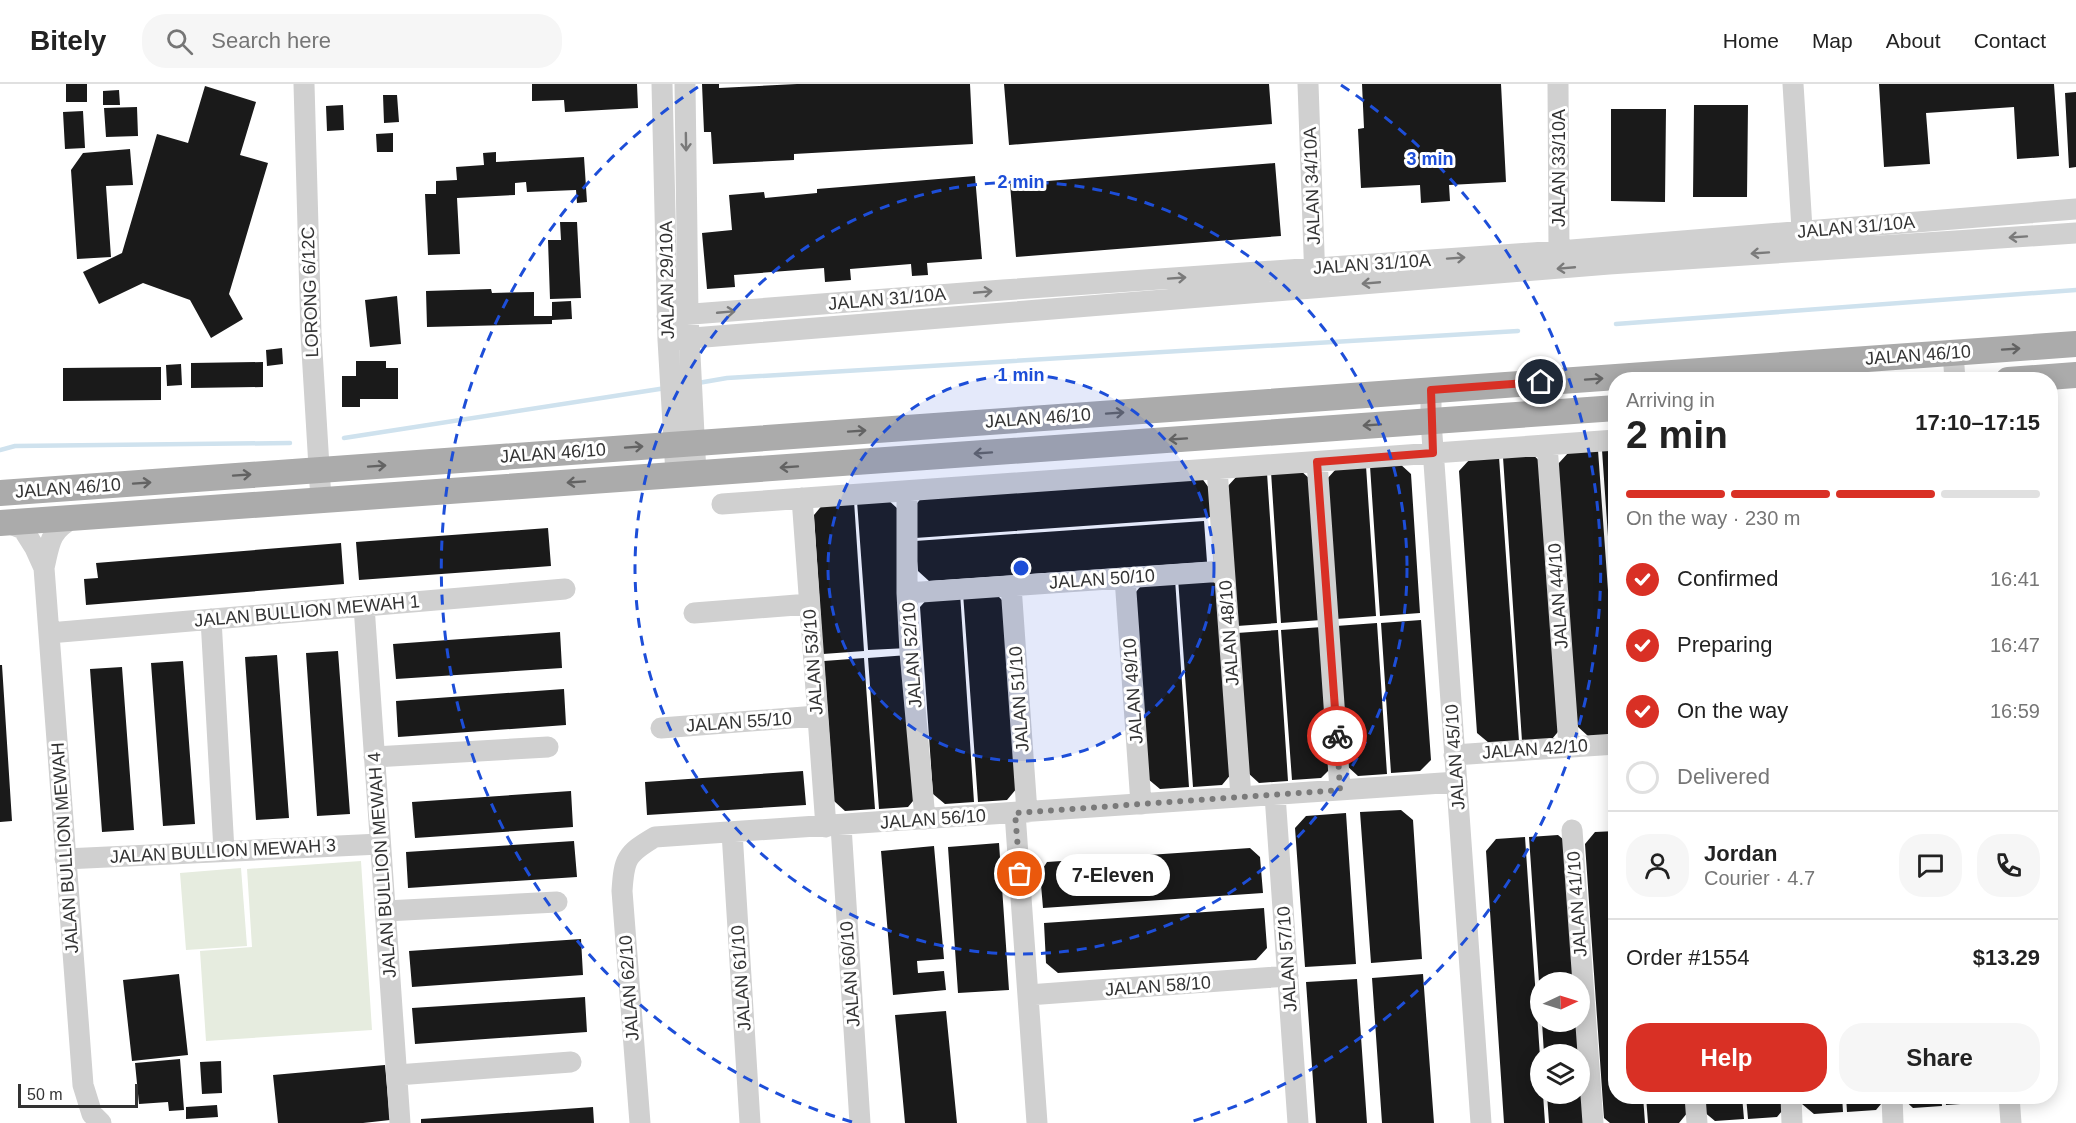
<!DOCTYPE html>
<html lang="en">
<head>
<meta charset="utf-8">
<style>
	:root { --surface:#fff; --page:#f6f6f6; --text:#222; --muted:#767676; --line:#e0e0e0; --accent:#d93025 }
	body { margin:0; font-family:Helvetica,sans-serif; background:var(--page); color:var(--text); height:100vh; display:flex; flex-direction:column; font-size:22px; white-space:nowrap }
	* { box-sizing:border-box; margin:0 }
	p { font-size:20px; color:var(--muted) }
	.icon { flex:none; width:33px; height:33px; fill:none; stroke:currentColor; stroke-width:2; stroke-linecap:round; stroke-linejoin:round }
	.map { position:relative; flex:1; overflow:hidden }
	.sheet { position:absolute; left:1608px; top:288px; width:450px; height:732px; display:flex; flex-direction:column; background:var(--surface); border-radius:24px; box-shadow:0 3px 15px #0003 }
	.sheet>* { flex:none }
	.needle { width:39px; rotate:86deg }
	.fabs { position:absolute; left:1530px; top:888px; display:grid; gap:12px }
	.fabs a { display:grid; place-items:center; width:60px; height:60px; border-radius:50%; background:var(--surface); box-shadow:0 3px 15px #0003; font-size:30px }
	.scale { position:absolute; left:18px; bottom:15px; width:120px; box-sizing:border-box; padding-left:6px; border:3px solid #333; border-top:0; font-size:16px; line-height:21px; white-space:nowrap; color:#333; -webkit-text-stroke:4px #fff; paint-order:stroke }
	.pin { position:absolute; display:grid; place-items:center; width:51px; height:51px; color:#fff; margin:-26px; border:3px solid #fff; border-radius:50%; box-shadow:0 2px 6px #0007 }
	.courier { position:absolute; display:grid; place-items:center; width:60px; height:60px; margin:-30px; border:4px solid #d93025; border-radius:50%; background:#fff; color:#222; box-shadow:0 2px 8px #0007 }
	.bubble { position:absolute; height:42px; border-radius:21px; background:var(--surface); box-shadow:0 3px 15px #0003; font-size:20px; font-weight:800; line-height:42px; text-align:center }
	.headline em { font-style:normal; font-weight:800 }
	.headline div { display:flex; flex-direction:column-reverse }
	.headline { display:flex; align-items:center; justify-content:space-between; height:102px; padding:0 18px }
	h1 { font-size:39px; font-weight:800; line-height:45px }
	.bar { display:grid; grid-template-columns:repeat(4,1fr); gap:9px 6px; align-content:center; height:72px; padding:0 18px }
	.bar i { height:8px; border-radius:4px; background:var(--line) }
	.bar .active { background:var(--accent) }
	.bar p { grid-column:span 4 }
	.line { display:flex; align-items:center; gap:15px; padding:0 18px; border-top:2px solid var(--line) }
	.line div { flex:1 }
	.round { display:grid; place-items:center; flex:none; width:63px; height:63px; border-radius:24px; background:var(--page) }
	ol { padding:0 18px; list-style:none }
	li { display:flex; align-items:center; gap:18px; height:66px }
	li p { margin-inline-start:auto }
	li .icon { padding:6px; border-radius:50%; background:var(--accent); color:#fff; stroke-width:4 }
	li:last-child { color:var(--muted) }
	li i { width:33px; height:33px; border:3px solid var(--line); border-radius:50% }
	.action { display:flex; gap:12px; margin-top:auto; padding:12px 18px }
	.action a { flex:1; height:69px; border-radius:24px; background:var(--accent); color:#fff; font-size:24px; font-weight:800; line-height:69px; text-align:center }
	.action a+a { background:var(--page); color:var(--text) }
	header { display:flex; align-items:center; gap:36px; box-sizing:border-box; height:84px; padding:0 30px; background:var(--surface); border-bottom:2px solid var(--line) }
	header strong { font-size:28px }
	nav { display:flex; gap:33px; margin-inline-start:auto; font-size:21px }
	.search { width:420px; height:54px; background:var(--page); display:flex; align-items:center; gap:15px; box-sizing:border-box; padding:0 21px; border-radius:24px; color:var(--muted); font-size:22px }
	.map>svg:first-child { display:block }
	.green { fill:#e6ecdf }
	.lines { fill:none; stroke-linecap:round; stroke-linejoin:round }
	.stream { stroke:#cfe2ee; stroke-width:4.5 }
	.building { fill:#1a1a1a }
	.minor { stroke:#d0d0d0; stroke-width:21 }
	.major { stroke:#ababab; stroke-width:26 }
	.oneway { stroke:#7a7a7a }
	.oneway2 { stroke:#636363 }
	.done { stroke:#7a7a7a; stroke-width:6; stroke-dasharray:0 10.8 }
	.route { stroke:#d93025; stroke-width:8 }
	.ring { fill:none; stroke:#1d4ed8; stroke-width:3; stroke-dasharray:10 8 }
	.labels { text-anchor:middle; stroke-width:6; stroke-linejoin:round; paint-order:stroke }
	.street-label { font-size:18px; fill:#333; stroke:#fff }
	.centre { fill:#1d4ed8; stroke:#fff; stroke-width:3 }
	.ring-label { font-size:18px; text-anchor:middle; font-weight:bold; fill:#1d4ed8; stroke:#fff; stroke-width:6; stroke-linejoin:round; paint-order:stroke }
</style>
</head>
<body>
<header>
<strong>Bitely</strong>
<div class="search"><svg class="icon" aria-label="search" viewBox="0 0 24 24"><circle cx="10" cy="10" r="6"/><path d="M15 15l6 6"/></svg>Search here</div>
<nav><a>Home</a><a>Map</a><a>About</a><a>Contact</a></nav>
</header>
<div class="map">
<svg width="2076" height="1039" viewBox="0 0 2076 1039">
	<rect width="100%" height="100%" fill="#fff"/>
	<!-- green -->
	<path class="green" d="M361,777L372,946L206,957L200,867L252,863L247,785Z
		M241,784L247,862L186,866L180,789Z"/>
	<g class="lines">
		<!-- stream -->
		<path class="stream" d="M1616,240L2076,206
			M698,299L727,294L1518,247
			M344,354L666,304
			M0,366L15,362L290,359"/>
	</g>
	<!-- building -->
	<path class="building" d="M66,0H87V18H66Z
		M532,0H637L638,24L565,28L564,16L532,17Z
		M702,0H719V4L797,0H970L973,60L794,70V76L713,80L711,48H704Z
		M1004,0H1269L1272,40L1009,61Z
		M1362,0H1501L1506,98L1449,101L1450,117L1421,119L1420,101L1361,104L1358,45L1364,44Z
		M1879,0H2054L2059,72L2017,75L2014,23L1926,29L1930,80L1884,83Z
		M205,2L256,18L240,71L268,79L229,210L243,235L211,254L190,216L143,199L99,220L83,188L122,169L157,50L188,59Z
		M119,6L120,21H103V7Z
		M2076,8V83L2069,84L2065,9Z
		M383,11H397L399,38L384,39Z
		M343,21L344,46L327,47L326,22Z
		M1694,21H1748L1747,113H1693Z
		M137,23L138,52L106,53L104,24Z
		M1611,25H1666L1665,118L1611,117Z
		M83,27L85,64L65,65L63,28Z
		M393,49V68H377L376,50Z
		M130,65L133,101L106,102L111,173L77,175L71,86L83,69Z
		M496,68V78L584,73L587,118L577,119L576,106L527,108L526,98L515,99V111L457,114L460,170L428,171L425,110H436V97L457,96L456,83L484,81L483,69Z
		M1275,79L1281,152L1016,173L1010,100Z
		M975,92L982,175L927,179L928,191L912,192L911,180L850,185L851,196L825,198L824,184L734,191L735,203L707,205L702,149L732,146L729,111L764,108L765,114L817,109V105Z
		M560,138H577L581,214L550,215L548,156H561Z
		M491,205L492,209L534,208V232H552V218L571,217L572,235L552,236V240L427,243L426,207Z
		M397,212L401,260L370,263L365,216Z
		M282,264L283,280L267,282L266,266Z
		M356,277H386V284H398V315H360V323H342V292H356Z
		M263,278V303L191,304V279Z
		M181,280L182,301L167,302L166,281Z
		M161,283V316L63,317V284Z
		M1616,365V539H1614L1602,366Z
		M1598,366L1616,618V651L1588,652L1577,642L1558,380L1569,368Z
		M1532,370L1544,381L1562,643L1552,655L1522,657L1503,373Z
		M1499,373L1519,657L1489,659L1477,649L1459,387L1470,375Z
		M1399,379L1411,390L1420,529L1380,532L1370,382Z
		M1366,382L1376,532L1336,535L1326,396L1337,384Z
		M1300,386L1312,397L1321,536L1281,539L1271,388Z
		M1267,389L1277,539L1237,542L1227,403L1238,391Z
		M1201,393L1209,404L1211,433L915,454L913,424L923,412Z
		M887,415L898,425L908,564L868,566L857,417Z
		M854,417L864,567L823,570L814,431L824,419Z
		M1204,437L1207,478L929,497L918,487L915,457Z
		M548,444L551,482L359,496L356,458Z
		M341,459L344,500L86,521L84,495L98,494L96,479Z
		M1208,492L1219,503L1232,689L1222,701L1193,703L1178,494Z
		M1175,495L1189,703L1160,705L1148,695L1135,509L1145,497Z
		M993,507L1004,518L1017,704L1007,716L978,718L963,509Z
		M960,509L974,718L945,720L933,710L920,523L930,512Z
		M1421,536L1431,676L1420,687L1391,689L1381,539Z
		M1377,539L1387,690L1358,692L1346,681L1336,542Z
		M1322,543L1332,683L1321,694L1292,696L1281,546Z
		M1278,546L1288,697L1259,699L1247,688L1237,549Z
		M560,548L562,584L396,595L393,560Z
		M338,567L350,730L317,732L306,569Z
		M277,571L289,734L256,736L245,573Z
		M908,571L918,711L908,723L879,725L868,574Z
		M864,574L875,725L845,727L834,717L824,577Z
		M183,577L195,740L163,742L151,579Z
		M0,581H2L12,737L0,738Z
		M122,583L134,746L102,748L90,585Z
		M564,605L566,641L398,653L396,617Z
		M803,687L806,721L647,731L645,698Z
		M571,707L573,743L415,754L412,718Z
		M1401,726L1413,736L1422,875L1371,879L1360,728Z
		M1346,729L1356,880L1305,883L1295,744L1306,732Z
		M1616,747V1012H1643L1645,1039H1610L1604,1034L1585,760L1595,748Z
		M1558,751L1570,761L1579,898H1539L1529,753Z
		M1525,753L1540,973V1010H1543L1545,1039H1504L1486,767L1496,755Z
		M574,757L577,793L408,804L406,768Z
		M999,759L1009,906L958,909L948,763Z
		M934,762L944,875L917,877L918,889L944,887L946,906L893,911L881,767Z
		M1250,764L1260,773L1263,809L1043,824L1040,789L1047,778Z
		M1264,824L1267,864L1256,876L1058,889L1046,879L1044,839Z
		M581,855L583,891L412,903L409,867Z
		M179,890L188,971L132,977L123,896Z
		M1423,890L1434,1039H1382L1372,894Z
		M1357,895L1367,1039H1316L1306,898Z
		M585,913L587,948L415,960L412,924Z
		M946,927L957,1039H905L895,931Z
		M1542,938H1580L1585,1039H1549L1547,1010H1580V970H1544Z
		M180,975L184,1026L169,1027L168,1018L139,1020L135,979Z
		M221,977L222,1009L202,1010L200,978Z
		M385,981L390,1036L363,1039H278L273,991Z
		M1646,1012H1687L1688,1028L1679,1039H1648Z
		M1702,1012H1742L1744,1035L1715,1037L1703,1027Z
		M1746,1012H1787V1021L1777,1033L1748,1035Z
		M1802,1012H1842L1843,1028L1814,1030L1802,1020Z
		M1846,1012H1886V1014L1876,1026L1847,1028Z
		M1900,1012H1941L1942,1022L1913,1024Z
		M1945,1012H1981L1975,1019L1946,1021Z
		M217,1021L218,1033L186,1035V1023Z
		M593,1023L594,1039H421V1035Z"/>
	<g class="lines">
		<!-- minor -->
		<path class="minor" d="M304,0L311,250L321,416
			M662,0L668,256L676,391
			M685,0L688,231L696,390
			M1308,0L1315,197
			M1558,0L1559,167
			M1793,0L1803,161
			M667,232L1003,206L1559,167L2076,125
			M668,256L1609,180L2076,149
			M1953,269L1955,296
			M1431,306V337L1481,1039
			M1547,361L1569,663
			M1317,378L1340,706
			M1217,385L1241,713
			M907,407V509L910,568L925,735
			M802,414L826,743
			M722,420L1616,356
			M73,434C49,448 50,458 44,484L83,1001L92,1030L101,1039
			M8,439L23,445L35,464L44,484
			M1125,494L1141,720
			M1011,502L1027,728
			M907,509L1224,487
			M364,522L400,1039
			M694,529L809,520
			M211,535L224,767
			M49,549L565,505
			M661,644L817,632
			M1454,671L1616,660
			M374,673L548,663
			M1275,711L1298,1039
			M1015,729L1037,1039
			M841,742L860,1039
			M1572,746L1593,1039
			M732,748L750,1039
			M65,775L380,760
			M386,827L557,818
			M1028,911L1288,892
			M397,991L571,978
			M1695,1012L1697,1039
			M1791,1012L1792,1039
			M1892,1012L1893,1039
			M2009,1012L2011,1039
			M640,1039L622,807C624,775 626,770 655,753L1457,698"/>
		<!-- major -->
		<path class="major" d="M2008,296L2076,291
			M0,409L2076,260
			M0,439L1616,324"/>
	</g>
	<!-- one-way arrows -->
	<defs><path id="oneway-shaft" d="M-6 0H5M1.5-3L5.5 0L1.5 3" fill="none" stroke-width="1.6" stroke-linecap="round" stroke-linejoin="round" transform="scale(1.5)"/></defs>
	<g class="oneway">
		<use href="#oneway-shaft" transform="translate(686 58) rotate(89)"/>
		<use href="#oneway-shaft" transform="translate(2018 153) rotate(176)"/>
		<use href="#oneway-shaft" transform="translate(1760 169) rotate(176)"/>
		<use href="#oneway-shaft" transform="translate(1456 174) rotate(-4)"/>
		<use href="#oneway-shaft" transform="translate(1566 184) rotate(175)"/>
		<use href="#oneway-shaft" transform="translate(1177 194) rotate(-4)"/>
		<use href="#oneway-shaft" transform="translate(1371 199) rotate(175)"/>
		<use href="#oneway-shaft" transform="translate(983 208) rotate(-5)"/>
		<use href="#oneway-shaft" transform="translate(726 228) rotate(-5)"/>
	</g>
	<g class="oneway2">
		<use href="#oneway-shaft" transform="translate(2011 265) rotate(-4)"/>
		<use href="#oneway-shaft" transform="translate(1594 295) rotate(-4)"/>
		<use href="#oneway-shaft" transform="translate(1115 329) rotate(-4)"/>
		<use href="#oneway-shaft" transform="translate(1372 341) rotate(176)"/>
		<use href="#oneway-shaft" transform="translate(857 347) rotate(-4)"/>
		<use href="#oneway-shaft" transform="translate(1178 355) rotate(176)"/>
		<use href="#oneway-shaft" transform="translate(634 363) rotate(-4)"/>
		<use href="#oneway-shaft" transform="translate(983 369) rotate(176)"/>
		<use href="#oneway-shaft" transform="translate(377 382) rotate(-4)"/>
		<use href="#oneway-shaft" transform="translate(789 383) rotate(176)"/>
		<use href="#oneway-shaft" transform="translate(242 391) rotate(-4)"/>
		<use href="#oneway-shaft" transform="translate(576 398) rotate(176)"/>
		<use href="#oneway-shaft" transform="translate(142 399) rotate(-4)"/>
	</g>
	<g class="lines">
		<!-- done -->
		<path class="done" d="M1020,790L1015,729L1340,706L1337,652"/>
		<!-- route -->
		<path class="route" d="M1337,652L1317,378L1433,369L1431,306L1541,298"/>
	</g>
	<!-- distance rings -->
	<circle cx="1021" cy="484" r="193" fill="#1d4ed8" fill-opacity=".12"/>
	<g class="ring">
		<circle cx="1021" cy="484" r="193"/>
		<circle cx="1021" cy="484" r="386"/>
		<path d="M852 1038A579 579 0 0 1 701 1M1341 1A579 579 0 0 1 1190 1038"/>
	</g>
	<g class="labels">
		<!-- street labels -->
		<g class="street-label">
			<text transform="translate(1559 84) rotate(-90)" y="6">JALAN 33/10A</text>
			<text transform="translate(1312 102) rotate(-92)" y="6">JALAN 34/10A</text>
			<text transform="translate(1856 143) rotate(-5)" y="6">JALAN 31/10A</text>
			<text transform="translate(1372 180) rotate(-4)" y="6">JALAN 31/10A</text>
			<text transform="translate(667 196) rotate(-91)" y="6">JALAN 29/10A</text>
			<text transform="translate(310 208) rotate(-92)" y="6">LORONG 6/12C</text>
			<text transform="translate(887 215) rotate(-5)" y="6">JALAN 31/10A</text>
			<text transform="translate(1918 271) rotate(-4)" y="6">JALAN 46/10</text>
			<text transform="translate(1038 334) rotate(-4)" y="6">JALAN 46/10</text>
			<text transform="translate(553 369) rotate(-4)" y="6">JALAN 46/10</text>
			<text transform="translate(68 404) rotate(-4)" y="6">JALAN 46/10</text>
			<text transform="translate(1102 495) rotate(-4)" y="6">JALAN 50/10</text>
			<text transform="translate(1558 512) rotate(-94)" y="6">JALAN 44/10</text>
			<text transform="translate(307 527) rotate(-5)" y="6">JALAN BULLION MEWAH 1</text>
			<text transform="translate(1229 549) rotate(-94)" y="6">JALAN 48/10</text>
			<text transform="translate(912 571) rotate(-94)" y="6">JALAN 52/10</text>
			<text transform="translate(813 578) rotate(-94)" y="6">JALAN 53/10</text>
			<text transform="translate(1133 607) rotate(-94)" y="6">JALAN 49/10</text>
			<text transform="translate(1019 615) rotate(-94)" y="6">JALAN 51/10</text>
			<text transform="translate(739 638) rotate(-4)" y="6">JALAN 55/10</text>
			<text transform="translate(1535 665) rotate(-4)" y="6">JALAN 42/10</text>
			<text transform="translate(1455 673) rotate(-94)" y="6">JALAN 45/10</text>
			<text transform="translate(933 735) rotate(-4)" y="6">JALAN 56/10</text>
			<text transform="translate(65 764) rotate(-94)" y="6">JALAN BULLION MEWAH</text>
			<text transform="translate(223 767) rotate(-3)" y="6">JALAN BULLION MEWAH 3</text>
			<text transform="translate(382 781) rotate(-94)" y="6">JALAN BULLION MEWAH 4</text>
			<text transform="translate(1577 820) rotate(-94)" y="6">JALAN 41/10</text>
			<text transform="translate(1287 875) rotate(-94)" y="6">JALAN 57/10</text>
			<text transform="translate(850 890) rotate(-94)" y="6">JALAN 60/10</text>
			<text transform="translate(741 894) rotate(-94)" y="6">JALAN 61/10</text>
			<text transform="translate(1158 902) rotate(-4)" y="6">JALAN 58/10</text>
			<text transform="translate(629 904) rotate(-94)" y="6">JALAN 62/10</text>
		</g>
	</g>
	<circle cx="1021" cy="484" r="9" class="centre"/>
	<g class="ring-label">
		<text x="1430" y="81">3 min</text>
		<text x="1021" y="104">2 min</text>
		<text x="1021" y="297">1 min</text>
	</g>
</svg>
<div class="fabs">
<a><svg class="needle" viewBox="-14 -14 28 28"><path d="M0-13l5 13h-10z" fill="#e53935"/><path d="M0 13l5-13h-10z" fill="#767676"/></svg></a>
<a><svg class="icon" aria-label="layers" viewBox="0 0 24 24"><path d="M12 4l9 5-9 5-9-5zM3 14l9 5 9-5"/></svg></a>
</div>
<div class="scale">50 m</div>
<div class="pin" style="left:1020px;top:790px;background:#ea580c"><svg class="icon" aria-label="bag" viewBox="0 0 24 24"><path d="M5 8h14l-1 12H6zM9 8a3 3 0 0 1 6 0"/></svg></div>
<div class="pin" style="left:1541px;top:298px;background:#1f2937"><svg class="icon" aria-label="home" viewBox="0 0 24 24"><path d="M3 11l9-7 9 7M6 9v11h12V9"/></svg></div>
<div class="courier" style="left:1337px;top:652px"><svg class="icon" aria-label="bike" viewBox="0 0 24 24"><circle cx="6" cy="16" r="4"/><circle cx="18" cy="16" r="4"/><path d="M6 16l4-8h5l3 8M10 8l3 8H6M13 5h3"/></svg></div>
<div class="bubble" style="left:1056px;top:770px;width:114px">7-Eleven</div>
<section class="sheet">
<div class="headline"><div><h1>2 min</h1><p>Arriving in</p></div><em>17:10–17:15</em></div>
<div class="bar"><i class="active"></i><i class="active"></i><i class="active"></i><i></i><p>On the way · 230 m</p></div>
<ol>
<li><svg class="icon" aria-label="check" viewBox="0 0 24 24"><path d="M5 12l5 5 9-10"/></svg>Confirmed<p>16:41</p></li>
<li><svg class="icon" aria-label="check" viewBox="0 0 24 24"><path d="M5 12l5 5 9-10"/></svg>Preparing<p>16:47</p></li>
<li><svg class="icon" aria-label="check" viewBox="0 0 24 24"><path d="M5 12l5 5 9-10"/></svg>On the way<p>16:59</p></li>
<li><i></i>Delivered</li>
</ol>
<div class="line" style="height:108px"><a class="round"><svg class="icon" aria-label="person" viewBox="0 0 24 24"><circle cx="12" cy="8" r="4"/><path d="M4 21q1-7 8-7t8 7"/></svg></a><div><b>Jordan</b><p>Courier · 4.7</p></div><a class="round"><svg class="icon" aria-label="chat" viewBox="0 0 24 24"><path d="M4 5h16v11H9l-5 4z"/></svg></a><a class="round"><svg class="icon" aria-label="phone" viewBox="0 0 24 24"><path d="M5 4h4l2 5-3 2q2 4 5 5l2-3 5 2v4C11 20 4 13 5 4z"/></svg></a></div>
<div class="line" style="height:78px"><div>Order #1554</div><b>$13.29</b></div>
<div class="action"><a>Help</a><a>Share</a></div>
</section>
</div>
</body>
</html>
